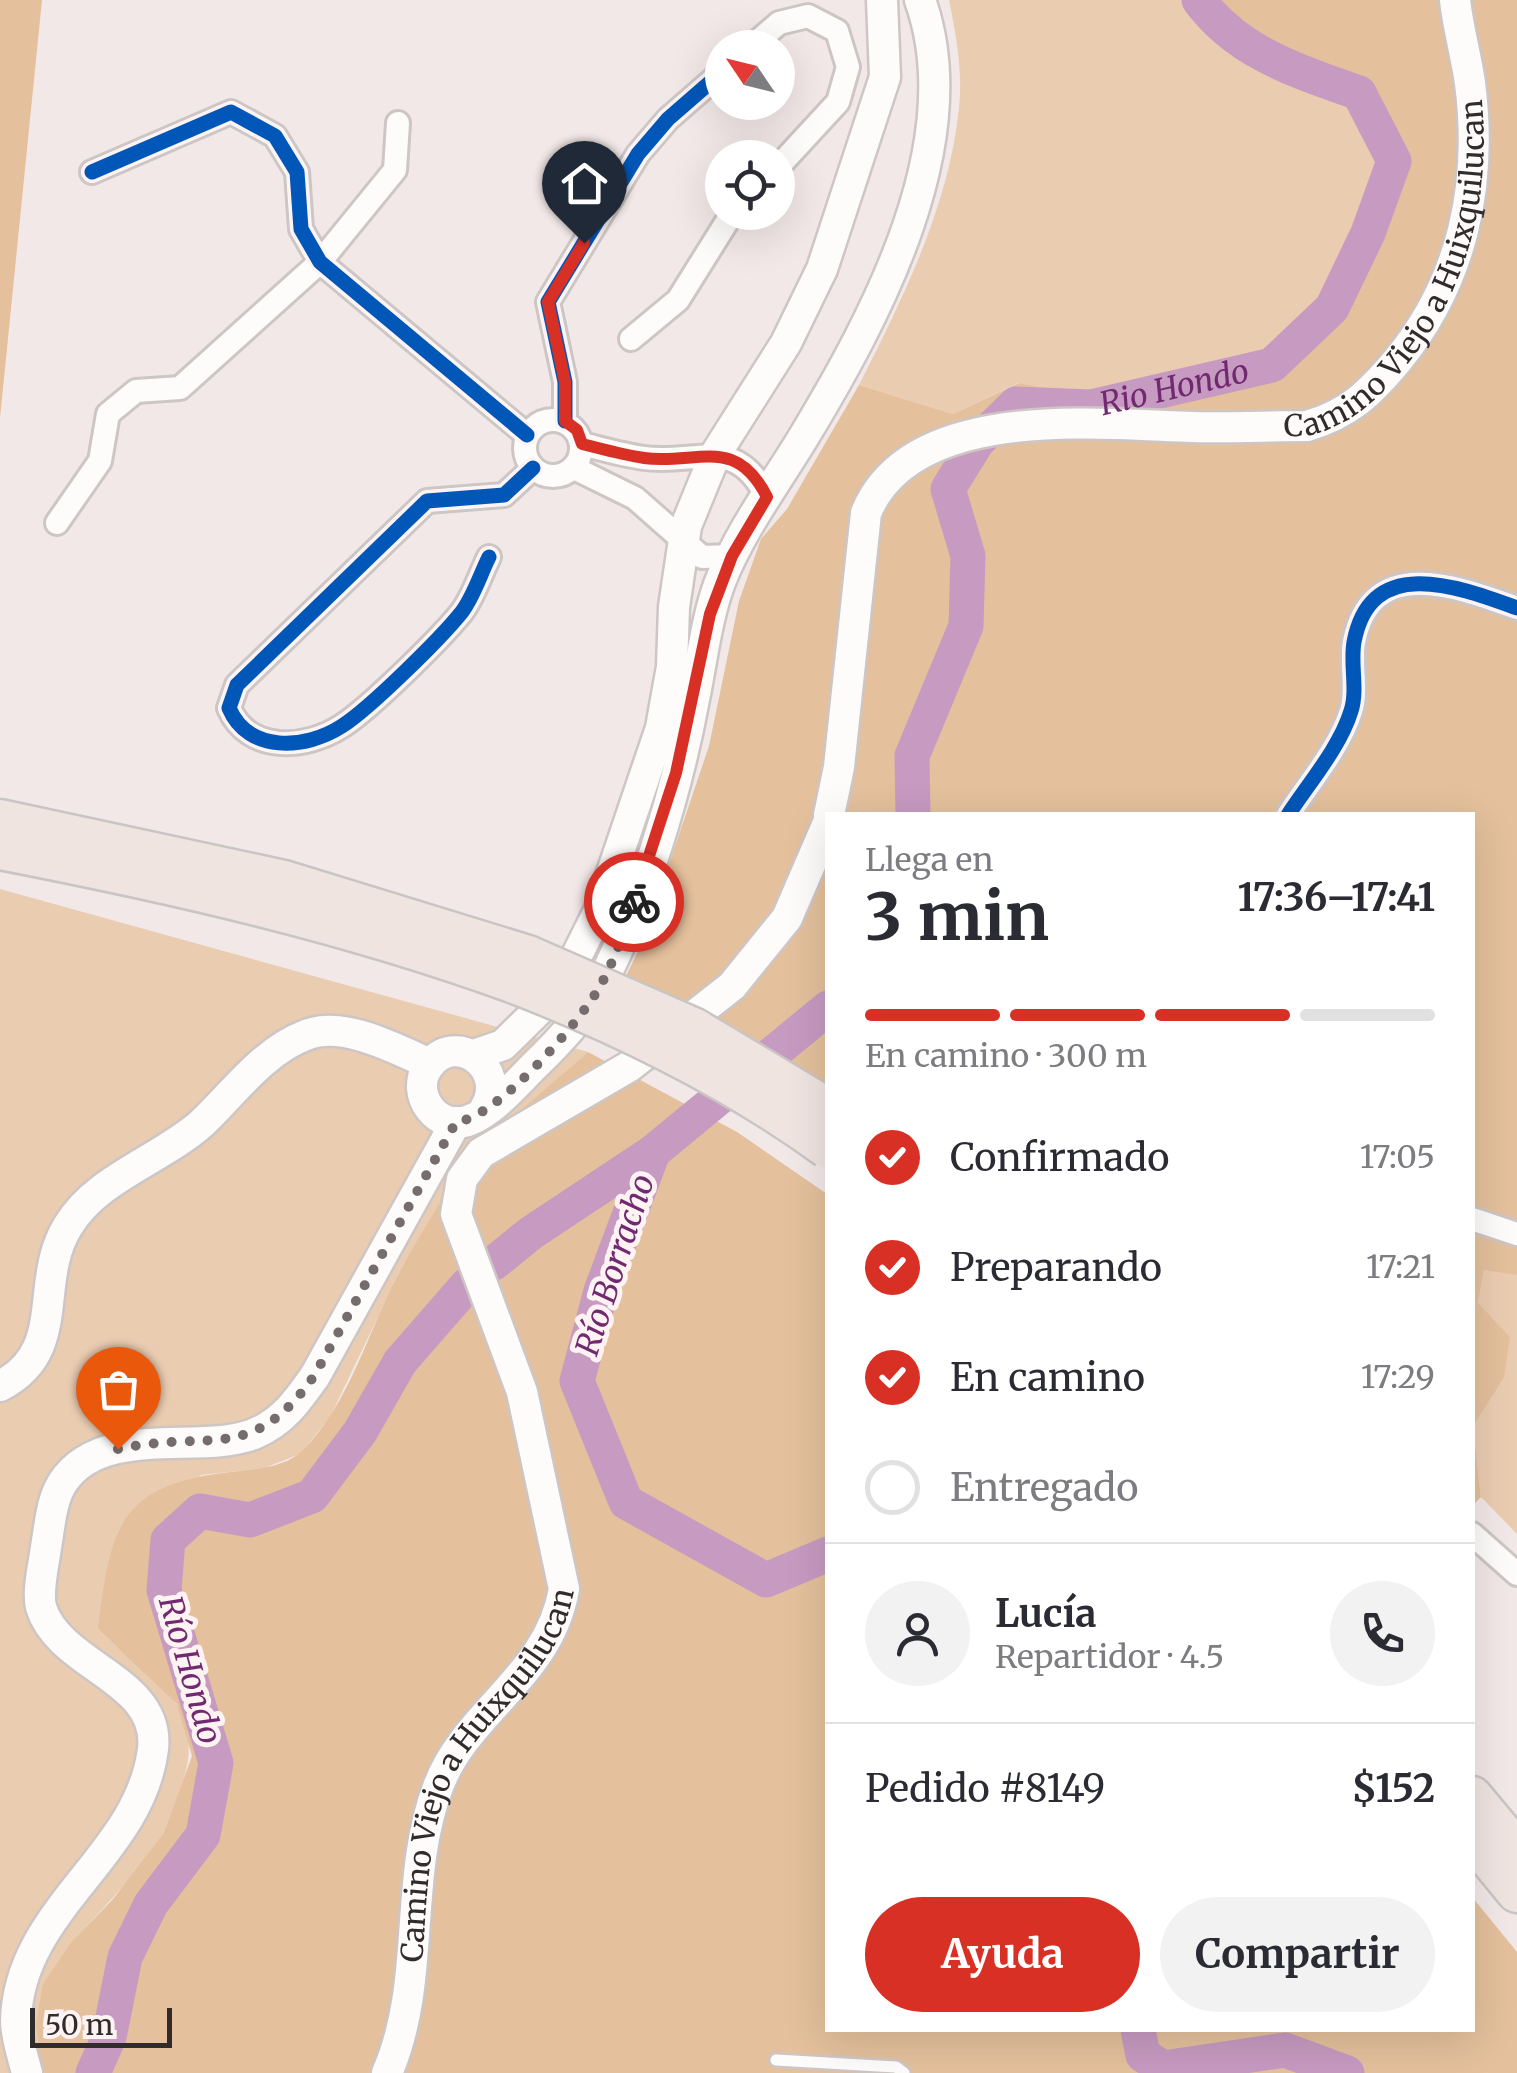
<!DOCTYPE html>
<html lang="es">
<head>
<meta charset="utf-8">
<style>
	:root { --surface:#fff; --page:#f2f2f3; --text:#2b2b33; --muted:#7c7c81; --line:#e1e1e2; --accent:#d93025 }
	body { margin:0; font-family:Merriweather,serif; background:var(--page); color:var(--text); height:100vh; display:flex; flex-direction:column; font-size:38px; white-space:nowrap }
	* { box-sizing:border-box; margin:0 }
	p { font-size:32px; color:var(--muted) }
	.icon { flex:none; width:55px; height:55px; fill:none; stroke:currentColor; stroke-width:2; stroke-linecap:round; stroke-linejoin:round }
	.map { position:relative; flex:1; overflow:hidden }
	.side { position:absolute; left:825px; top:812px; width:650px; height:1220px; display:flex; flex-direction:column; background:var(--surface); border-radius:0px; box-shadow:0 10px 40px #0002 }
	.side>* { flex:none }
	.needle { width:65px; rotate:305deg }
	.tools { position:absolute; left:705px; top:30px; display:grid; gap:20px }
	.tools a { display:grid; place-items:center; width:90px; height:90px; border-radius:50%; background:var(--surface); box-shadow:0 10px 40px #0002; font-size:50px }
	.scale { position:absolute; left:30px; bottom:25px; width:142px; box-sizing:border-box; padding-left:10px; border:5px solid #322b2b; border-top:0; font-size:28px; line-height:35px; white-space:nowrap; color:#322b2b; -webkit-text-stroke:8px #fef3f3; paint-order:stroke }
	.pin { position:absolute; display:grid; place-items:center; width:85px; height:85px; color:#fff; margin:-102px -42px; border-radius:50% 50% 50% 0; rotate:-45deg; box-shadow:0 0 10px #0007 }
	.pin .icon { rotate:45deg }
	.courier { position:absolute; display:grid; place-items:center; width:100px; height:100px; margin:-50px; border:8px solid #d93025; border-radius:50%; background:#fff; color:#222; box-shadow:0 2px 12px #0007 }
	.head em { font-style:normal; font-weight:700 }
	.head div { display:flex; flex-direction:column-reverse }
	.head { display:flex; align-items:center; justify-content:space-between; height:170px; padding:0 40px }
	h1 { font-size:65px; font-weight:700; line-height:75px }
	.bar { display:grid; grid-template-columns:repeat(4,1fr); gap:15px 10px; align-content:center; height:120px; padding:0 40px }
	.bar i { height:12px; border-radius:8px; background:var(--line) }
	.bar .current { background:var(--accent) }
	.bar p { grid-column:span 4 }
	.line { display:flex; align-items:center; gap:25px; padding:0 40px; border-top:2px solid var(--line) }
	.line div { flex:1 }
	.round { display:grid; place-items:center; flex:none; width:105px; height:105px; border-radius:52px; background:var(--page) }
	ol { padding:0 40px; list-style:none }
	li { display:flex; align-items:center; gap:30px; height:110px }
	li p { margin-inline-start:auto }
	li .icon { padding:10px; border-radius:50%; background:var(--accent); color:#fff; stroke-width:4 }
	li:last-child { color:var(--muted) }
	li i { width:55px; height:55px; border:5px solid var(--line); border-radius:50% }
	.cta { display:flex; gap:20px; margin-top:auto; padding:20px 40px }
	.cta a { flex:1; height:115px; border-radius:60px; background:var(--accent); color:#fff; font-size:40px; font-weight:700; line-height:115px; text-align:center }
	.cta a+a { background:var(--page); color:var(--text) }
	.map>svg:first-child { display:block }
	.green { fill:#eaccb1 }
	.forest { fill:#e4c09c }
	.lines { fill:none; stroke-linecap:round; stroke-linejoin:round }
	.river { stroke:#c79ac1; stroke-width:35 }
	.service-casing { stroke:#cdc6c5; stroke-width:16 }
	.minor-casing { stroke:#cdc6c5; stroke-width:28 }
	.secondary-casing { stroke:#cdc6c5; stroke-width:35 }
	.motorway-casing { stroke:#c9c5c4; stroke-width:45 }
	.service { stroke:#fdfcfb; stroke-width:11 }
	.minor { stroke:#fdfcfb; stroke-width:22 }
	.secondary { stroke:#fdfcfb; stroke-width:30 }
	.motorway { stroke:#efe4e0; stroke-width:40 }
	.motorway-bridge-casing { stroke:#c9c5c4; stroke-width:45; stroke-linecap:butt }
	.motorway-bridge { stroke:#efe4e0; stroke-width:40 }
	.cycleway-casing { stroke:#fef3f3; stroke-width:21 }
	.cycleway { stroke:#0057b8; stroke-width:15 }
	.done { stroke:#756d6d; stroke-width:10; stroke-dasharray:0 18 }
	.route { stroke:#d93025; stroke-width:12 }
	.labels { text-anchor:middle; stroke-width:10; stroke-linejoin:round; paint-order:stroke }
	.street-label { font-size:30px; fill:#322b2b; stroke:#fef3f3 }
	.water-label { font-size:32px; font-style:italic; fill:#712970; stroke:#fef3f3 }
</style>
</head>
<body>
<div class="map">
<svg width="1517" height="2073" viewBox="0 0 1517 2073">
	<rect width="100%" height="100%" fill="#f2e8e7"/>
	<!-- green -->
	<path class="green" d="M949,0H1186L1214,38L1282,78L1351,102L1382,161L1358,229L1323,302L1266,355L1162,375L1088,396L1018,383L953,414L859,385C903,298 949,206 959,108C963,72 956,35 949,0Z
		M0,889L588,1052L467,1165L398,1275L330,1417L300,1454L264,1468L201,1475L98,1629C120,1652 159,1679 176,1703C193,1727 191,1759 182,1784C176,1800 172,1820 164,1834C122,1905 0,1979 48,2073H0Z
		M1484,1270H1517V1534L1481,1497L1473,1427L1504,1378L1478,1303Z"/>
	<!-- forest -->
	<path class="forest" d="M0,0H42L0,418Z
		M1186,0H1517V1275L1484,1270L1478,1303L1510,1337L1504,1378L1473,1427L1481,1497L1473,1505L1472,815H828L827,1108L622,984L643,941L709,746L739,601L761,539L787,509L859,385L953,414L1019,383L1088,396L1162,375L1266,355L1323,301L1358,229L1382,161L1351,102L1282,78L1214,38Z
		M588,1052L737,1132L827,1194L828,2030H1472L1473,1898L1517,1952V2073H45L39,2057L36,2023L43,1984L70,1944L113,1899L164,1833L192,1756L177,1704L98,1629C111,1521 121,1483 239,1471C259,1469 288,1466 303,1450C349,1404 367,1334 397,1277C417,1240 440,1200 465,1167C494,1129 551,1086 588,1052Z"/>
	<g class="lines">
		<!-- river -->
		<g class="river">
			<path id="s1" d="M913,815L912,756L966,626L968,556L948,489L977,442L1016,404L1091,407L1272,365L1332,308L1368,233L1394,161L1359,93C1298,71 1239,54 1199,0"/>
			<path d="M653,1152L601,1291L577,1381L626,1502L766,1580L828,1554"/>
			<path d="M494,1263L531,1233L653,1152L828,1008"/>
			<path d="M1138,2030L1143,2055L1163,2068L1285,2050L1347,2073"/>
			<path d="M93,2073L109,2037L125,1957L151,1904L203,1835L216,1763L164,1590L168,1540L200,1511L250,1520L312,1496L360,1432L400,1362L467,1285"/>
		</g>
		<defs>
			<path id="service" d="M776,2060L896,2067L904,2073"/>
			<path id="minor" d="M750,48L779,23L808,16L837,31L848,67L838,102L778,167
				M92,172L231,112L275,136L297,172L301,229L320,262L527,435
				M631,339L678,300L733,212
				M525 448a28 28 0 1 1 56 0a28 28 0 1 1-56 0Z
				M565,421V382L548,302L638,154L668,119L722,72
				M582,444C602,449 623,455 644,458C697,465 735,434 767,497
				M574,468L635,498L702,557L732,556
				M57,523L100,461L108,414L136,391L180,388L320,262L395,170L398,123
				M489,557C480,575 473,598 461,613C440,639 369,709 342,726C305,750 248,753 229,708L237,685L427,501L504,495L533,468
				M1288,815C1309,783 1340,747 1351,711C1358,690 1350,664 1354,642C1371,553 1459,587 1517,608
				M1472,1219L1517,1234
				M1472,1534L1517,1574"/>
			<g id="secondary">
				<path id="s2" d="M829,815L839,767L866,513C911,403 1096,424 1192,427C1230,428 1269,426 1307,426C1349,414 1370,393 1397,361C1463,281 1483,184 1470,83C1466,55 1458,28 1455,0"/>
				<path d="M474,1055L503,1045L560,989L599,911L661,728L672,667L674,607L686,526L715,455L786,343L822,269L885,77L882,0"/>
				<path d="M485,1108C509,1069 455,1028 428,1067C409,1094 438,1133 470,1120C493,1111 516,1084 533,1067C556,1045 586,1013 600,986C643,903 677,791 694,699C702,660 706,620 720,582C740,531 775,484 803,438C875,319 971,142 920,0"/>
				<path d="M0,1386C69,1351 33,1282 68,1226C97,1178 160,1160 201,1124C233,1094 263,1051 306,1035C343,1020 396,1049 430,1064"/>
				<path d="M27,2073C23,2057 16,2037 16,2021C18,1909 140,1856 153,1749C161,1679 59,1667 41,1607C37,1590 44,1564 46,1547C50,1525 51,1500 63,1482C103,1422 205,1456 256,1433C284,1421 298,1400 315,1376L456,1122"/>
				<path id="s3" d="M387,2073C427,1982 403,1879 438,1787C466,1711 549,1677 564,1589L522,1392L456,1214L462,1179L481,1153L630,1066L732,986L787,918L828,823"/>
			</g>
			<path id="motorway" d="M0,820L284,881L528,956
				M0,849C175,883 347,922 515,983
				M1472,1797L1517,1851
				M1472,1837L1517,1892"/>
		</defs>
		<!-- service casing -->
		<use href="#service" class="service-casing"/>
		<!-- minor casing -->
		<use href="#minor" class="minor-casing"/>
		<!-- secondary casing -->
		<use href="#secondary" class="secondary-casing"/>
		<!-- motorway casing -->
		<use href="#motorway" class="motorway-casing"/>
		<!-- service -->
		<use href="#service" class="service"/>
		<!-- minor -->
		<use href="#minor" class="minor"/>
		<!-- secondary -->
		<use href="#secondary" class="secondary"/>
		<!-- motorway -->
		<use href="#motorway" class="motorway"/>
		<defs>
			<path id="motorway-bridge" d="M528,956L693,1028L828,1109
				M515,983C623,1025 733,1079 828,1148"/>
		</defs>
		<!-- motorway-bridge casing -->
		<use href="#motorway-bridge" class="motorway-bridge-casing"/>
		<!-- motorway-bridge -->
		<use href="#motorway-bridge" class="motorway-bridge"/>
		<defs>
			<path id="cycleway" d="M92,172L231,112L275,136L297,172L301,229L320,262L527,435
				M565,421V382L548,302L638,154L668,119L722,72
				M489,557C480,575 473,598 461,613C440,639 369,709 342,726C305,750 248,753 229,708L237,685L427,501L504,495L533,468
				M1288,815C1309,783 1340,747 1351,711C1358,690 1350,664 1354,642C1371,553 1459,587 1517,608"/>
		</defs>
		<!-- cycleway casing -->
		<use href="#cycleway" class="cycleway-casing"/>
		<!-- cycleway -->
		<use href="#cycleway" class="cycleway"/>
	</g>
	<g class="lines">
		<!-- done -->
		<path class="done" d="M118,1449C210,1429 252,1465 314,1376L456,1122C496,1119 579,1023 599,988C614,962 625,930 634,902"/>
		<!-- route -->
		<path class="route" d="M584,243L548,302L565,382V421L577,430L582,444C602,449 623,455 644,458C697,465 735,434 767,497L732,556L710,614L676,773L634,902"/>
	</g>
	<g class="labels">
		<!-- street labels -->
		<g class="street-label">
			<text dy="10" stroke="none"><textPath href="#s2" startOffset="962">Camino Viejo a Huixquilucan</textPath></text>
			<text dy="10" stroke="none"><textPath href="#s3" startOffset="322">Camino Viejo a Huixquilucan</textPath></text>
		</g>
		<!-- water labels -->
		<g class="water-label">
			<text dy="11" stroke="none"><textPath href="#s1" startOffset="610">Rio Hondo</textPath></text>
			<text transform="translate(615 1265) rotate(-72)" y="11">Río Borracho</text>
			<text transform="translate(190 1670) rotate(74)" y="11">Río Hondo</text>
		</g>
	</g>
</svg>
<div class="tools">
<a><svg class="needle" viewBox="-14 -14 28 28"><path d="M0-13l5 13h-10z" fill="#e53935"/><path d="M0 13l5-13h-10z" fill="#7c7c81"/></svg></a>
<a><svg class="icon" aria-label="locate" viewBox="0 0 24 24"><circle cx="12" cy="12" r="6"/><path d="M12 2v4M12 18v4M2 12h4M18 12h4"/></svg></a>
</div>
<div class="scale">50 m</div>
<div class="pin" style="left:118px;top:1449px;background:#ea580c"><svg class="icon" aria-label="bag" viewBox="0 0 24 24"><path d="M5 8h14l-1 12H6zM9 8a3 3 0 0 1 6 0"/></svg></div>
<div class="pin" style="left:584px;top:243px;background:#1f2937"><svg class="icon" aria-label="home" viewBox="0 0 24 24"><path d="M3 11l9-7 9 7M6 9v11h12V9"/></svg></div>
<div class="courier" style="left:634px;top:902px"><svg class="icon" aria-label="bike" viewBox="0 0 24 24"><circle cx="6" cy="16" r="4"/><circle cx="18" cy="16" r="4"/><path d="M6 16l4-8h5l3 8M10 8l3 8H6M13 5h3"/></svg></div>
<section class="side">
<div class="head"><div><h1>3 min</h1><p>Llega en</p></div><em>17:36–17:41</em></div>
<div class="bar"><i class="current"></i><i class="current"></i><i class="current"></i><i></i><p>En camino · 300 m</p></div>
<ol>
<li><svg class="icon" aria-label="check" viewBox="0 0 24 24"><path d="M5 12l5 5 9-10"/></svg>Confirmado<p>17:05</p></li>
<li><svg class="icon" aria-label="check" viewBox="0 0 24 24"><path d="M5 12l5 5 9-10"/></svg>Preparando<p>17:21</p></li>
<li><svg class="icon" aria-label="check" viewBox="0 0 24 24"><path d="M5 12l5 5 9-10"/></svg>En camino<p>17:29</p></li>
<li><i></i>Entregado</li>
</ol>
<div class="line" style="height:180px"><a class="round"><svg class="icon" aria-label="person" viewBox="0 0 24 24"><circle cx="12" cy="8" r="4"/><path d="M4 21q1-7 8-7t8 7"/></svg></a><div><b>Lucía</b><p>Repartidor · 4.5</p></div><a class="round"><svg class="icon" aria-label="phone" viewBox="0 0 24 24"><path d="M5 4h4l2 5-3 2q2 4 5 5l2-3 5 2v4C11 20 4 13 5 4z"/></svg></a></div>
<div class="line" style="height:130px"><div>Pedido #8149</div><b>$152</b></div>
<div class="cta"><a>Ayuda</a><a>Compartir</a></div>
</section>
</div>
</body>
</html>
